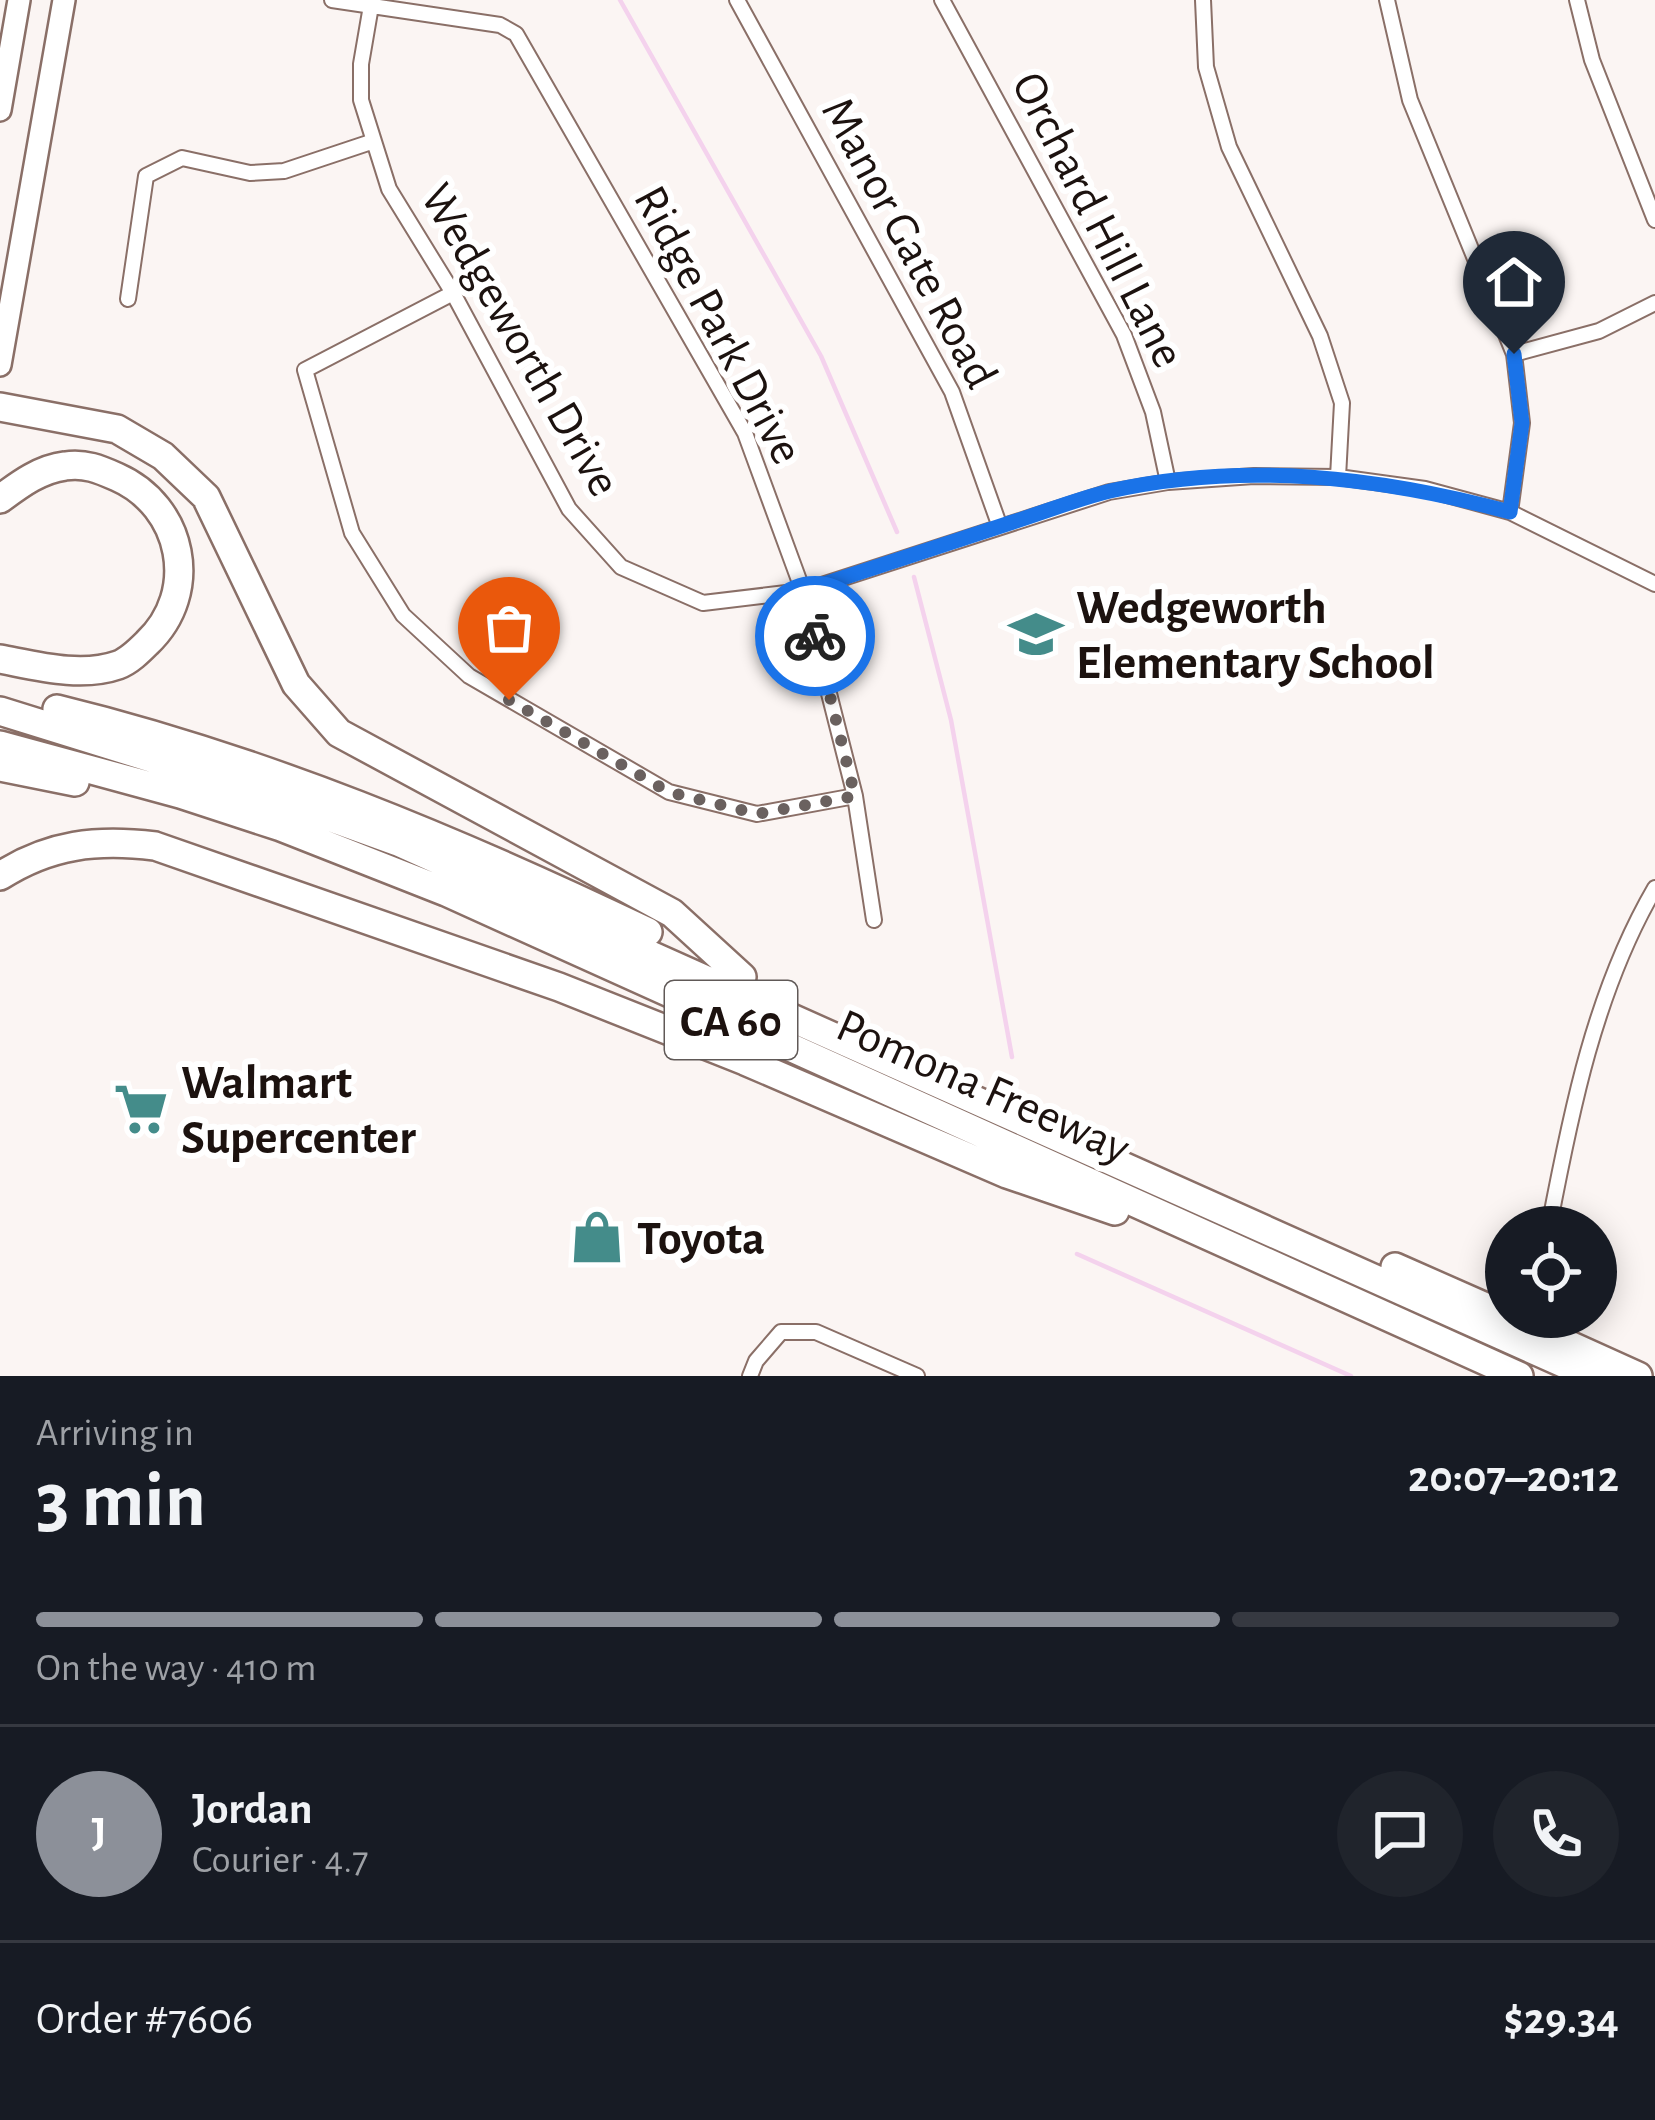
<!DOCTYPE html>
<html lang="en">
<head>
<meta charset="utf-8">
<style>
	:root { --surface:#171b24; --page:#20242c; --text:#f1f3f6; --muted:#9ea1a6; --line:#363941; --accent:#8c9099 }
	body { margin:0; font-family:"Alegreya Sans",sans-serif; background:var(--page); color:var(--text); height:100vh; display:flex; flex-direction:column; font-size:45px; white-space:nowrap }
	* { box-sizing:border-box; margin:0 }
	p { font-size:39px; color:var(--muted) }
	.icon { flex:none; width:66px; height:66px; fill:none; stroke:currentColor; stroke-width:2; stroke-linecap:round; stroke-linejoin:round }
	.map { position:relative; height:1376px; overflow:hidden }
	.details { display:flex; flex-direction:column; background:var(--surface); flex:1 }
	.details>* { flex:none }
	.controls { position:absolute; left:1485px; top:1206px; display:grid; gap:24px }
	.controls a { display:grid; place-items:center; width:132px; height:132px; border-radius:50%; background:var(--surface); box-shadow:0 6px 30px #0003; font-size:60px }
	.pin { position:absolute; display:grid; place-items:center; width:102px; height:102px; color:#fff; margin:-123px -51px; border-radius:50% 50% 50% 0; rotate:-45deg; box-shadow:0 0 12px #0007 }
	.pin .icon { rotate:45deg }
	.courier { position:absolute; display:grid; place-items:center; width:120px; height:120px; margin:-60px; border:9px solid #1a73e8; border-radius:50%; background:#fff; color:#222; box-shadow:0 3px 15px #0007 }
	.overview em { font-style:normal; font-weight:700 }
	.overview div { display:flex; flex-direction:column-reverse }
	.overview { display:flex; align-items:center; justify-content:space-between; height:204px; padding:0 36px }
	h1 { font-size:78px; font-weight:700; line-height:90px }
	.bar { display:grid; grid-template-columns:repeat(4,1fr); gap:18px 12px; align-content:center; height:144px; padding:0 36px }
	.bar i { height:15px; border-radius:9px; background:var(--line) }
	.bar .selected { background:var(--accent) }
	.bar p { grid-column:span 4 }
	.line { display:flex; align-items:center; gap:30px; padding:0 36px; border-top:3px solid var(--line) }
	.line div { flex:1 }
	.round { display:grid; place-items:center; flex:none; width:126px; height:126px; border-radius:63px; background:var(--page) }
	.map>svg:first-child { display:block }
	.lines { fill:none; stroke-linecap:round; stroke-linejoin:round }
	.stream { stroke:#f4d2ed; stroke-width:4.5 }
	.street-casing { stroke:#8a6f67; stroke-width:18 }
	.primary-casing { stroke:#8a6f67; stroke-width:26 }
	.highway-casing { stroke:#8a6f67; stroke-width:32 }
	.street { stroke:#fff; stroke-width:14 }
	.primary { stroke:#fff; stroke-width:21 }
	.highway { stroke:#fff; stroke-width:27 }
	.done { stroke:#6a615f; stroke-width:12; stroke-dasharray:0 21.6 }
	.route { stroke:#1a73e8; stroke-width:15 }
	.labels { text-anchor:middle; stroke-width:12; stroke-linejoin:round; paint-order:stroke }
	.shield { fill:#fff; stroke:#605957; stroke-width:3 }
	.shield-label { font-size:45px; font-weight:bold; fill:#1c120f }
	.street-label { font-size:48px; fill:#1c120f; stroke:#fff }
	.poi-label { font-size:48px; font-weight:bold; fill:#1c120f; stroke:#fff; text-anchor:start }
</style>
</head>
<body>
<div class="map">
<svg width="1655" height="1376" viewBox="0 0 1655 1376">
	<rect width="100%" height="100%" fill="#fbf5f3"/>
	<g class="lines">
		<!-- stream -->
		<path class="stream" d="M620,0L821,356L897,532
			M914,577L951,720L1012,1057
			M1077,1254L1351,1376"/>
		<defs>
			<path id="street" d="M332,0L500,25L516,34L745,433L803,591L855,796L874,920
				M372,0L361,64V100L389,189L453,293L569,509L621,567L703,603L803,591L1109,492L1168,482L1254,476L1338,477L1425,489L1510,512L1655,584
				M737,0L952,392L1000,527
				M942,0L1124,335L1153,412L1168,482
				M1203,0L1206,67L1229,147L1320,336L1342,403L1338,477
				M1387,0L1410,100L1514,354L1522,423L1510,512
				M1577,0L1592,60L1655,220
				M453,293L305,370L352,533L403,615L469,676L669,792L757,814L855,796
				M128,299L146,176L182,158L250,173L284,171L371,142
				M1514,354L1599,331L1655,303
				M1549,1227C1571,1111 1595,991 1655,888
				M750,1376L756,1361L781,1332H816L917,1376"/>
			<path id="primary" d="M0,110L19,0
				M0,365L64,0"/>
			<path id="highway" d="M0,407L117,429L163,456L206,497L296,684L339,733L672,913L742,977
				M0,499C19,485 40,469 65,466C85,463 99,469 117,477C183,506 201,592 147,643C139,651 129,661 118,665C81,678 37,666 0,659
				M57,709C262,759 458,841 648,932
				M0,711L257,791L398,842L1592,1376
				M0,745L180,794L281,827L446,892L1519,1376
				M0,767L75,782
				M0,876C50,844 97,839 155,846L559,987L745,1061L1007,1174L1115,1211
				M1395,1267L1506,1316
				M1507,1317L1638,1376"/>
		</defs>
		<!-- street casing -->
		<use href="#street" class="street-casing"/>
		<!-- primary casing -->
		<use href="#primary" class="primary-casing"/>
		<!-- highway casing -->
		<use href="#highway" class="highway-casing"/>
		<!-- street -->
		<use href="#street" class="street"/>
		<!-- primary -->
		<use href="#primary" class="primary"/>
		<!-- highway -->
		<use href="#highway" class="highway"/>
	</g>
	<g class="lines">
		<!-- done -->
		<path class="done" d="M509,700L669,792L757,814L855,796L815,636"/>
		<!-- route -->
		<path class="route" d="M815,636L803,591C873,568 943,545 1013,522C1045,512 1077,499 1110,491C1244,461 1380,477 1510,512L1522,423L1514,354"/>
	</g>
	<!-- icons -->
	<defs>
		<symbol id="school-bare" viewBox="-9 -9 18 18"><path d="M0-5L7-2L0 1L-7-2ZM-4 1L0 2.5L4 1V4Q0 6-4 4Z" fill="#448c8a" stroke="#fff" stroke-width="2.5" paint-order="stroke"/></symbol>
		<symbol id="supermarket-bare" viewBox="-9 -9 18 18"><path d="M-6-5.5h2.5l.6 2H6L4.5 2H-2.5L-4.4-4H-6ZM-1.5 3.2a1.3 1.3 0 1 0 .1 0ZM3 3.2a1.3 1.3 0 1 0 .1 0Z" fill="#448c8a" stroke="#fff" stroke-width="2.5" paint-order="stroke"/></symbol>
		<symbol id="shop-bare" viewBox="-9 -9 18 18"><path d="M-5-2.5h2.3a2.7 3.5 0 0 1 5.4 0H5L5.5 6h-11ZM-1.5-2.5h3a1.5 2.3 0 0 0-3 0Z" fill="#448c8a" stroke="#fff" stroke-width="2.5" paint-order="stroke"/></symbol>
	</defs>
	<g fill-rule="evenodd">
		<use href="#school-bare" x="998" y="596" width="76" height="76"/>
		<use href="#supermarket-bare" x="103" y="1071" width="76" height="76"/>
		<use href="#shop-bare" x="559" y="1199" width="76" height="76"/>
	</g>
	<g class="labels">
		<!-- shield labels -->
		<rect class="shield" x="665" y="981" width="132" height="78" rx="9"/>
		<g class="shield-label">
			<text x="731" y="1036">CA 60</text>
		</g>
		<!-- street labels -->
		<g class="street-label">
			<text transform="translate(1100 219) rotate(63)" y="17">Orchard Hill Lane</text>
			<text transform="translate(911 242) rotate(62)" y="17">Manor Gate Road</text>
			<text transform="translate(720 324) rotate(62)" y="17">Ridge Park Drive</text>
			<text transform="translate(522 339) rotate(60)" y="17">Wedgeworth Drive</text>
			<text transform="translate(984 1085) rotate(24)" y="17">Pomona Freeway</text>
		</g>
		<!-- poi labels -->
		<g class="poi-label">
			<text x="1076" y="623">Wedgeworth<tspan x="1076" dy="55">Elementary School</tspan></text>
			<text x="181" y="1098">Walmart<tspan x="181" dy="55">Supercenter</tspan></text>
			<text x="637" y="1254">Toyota</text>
		</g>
	</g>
</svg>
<div class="controls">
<a><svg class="icon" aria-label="locate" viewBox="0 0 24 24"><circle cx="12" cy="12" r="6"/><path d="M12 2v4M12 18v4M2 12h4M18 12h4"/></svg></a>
</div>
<div class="pin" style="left:509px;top:700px;background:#ea580c"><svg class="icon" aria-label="bag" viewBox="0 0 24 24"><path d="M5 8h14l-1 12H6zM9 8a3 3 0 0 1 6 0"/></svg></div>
<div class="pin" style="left:1514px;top:354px;background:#1f2937"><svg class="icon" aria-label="home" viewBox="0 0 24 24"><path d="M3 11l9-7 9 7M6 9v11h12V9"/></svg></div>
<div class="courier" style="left:815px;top:636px"><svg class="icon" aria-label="bike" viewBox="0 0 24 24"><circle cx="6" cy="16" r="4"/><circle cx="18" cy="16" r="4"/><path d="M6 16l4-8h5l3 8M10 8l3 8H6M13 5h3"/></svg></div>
</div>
<section class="details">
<div class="overview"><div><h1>3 min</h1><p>Arriving in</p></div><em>20:07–20:12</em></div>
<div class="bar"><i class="selected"></i><i class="selected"></i><i class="selected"></i><i></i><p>On the way · 410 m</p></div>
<div class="line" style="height:216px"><b class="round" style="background:var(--accent);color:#fff">J</b><div><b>Jordan</b><p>Courier · 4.7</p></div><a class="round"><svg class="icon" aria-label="chat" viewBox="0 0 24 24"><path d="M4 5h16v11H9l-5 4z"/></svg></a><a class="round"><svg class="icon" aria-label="phone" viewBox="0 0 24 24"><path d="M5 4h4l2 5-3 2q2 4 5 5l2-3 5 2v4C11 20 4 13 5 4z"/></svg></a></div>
<div class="line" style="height:156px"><div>Order #7606</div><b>$29.34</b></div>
</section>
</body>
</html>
